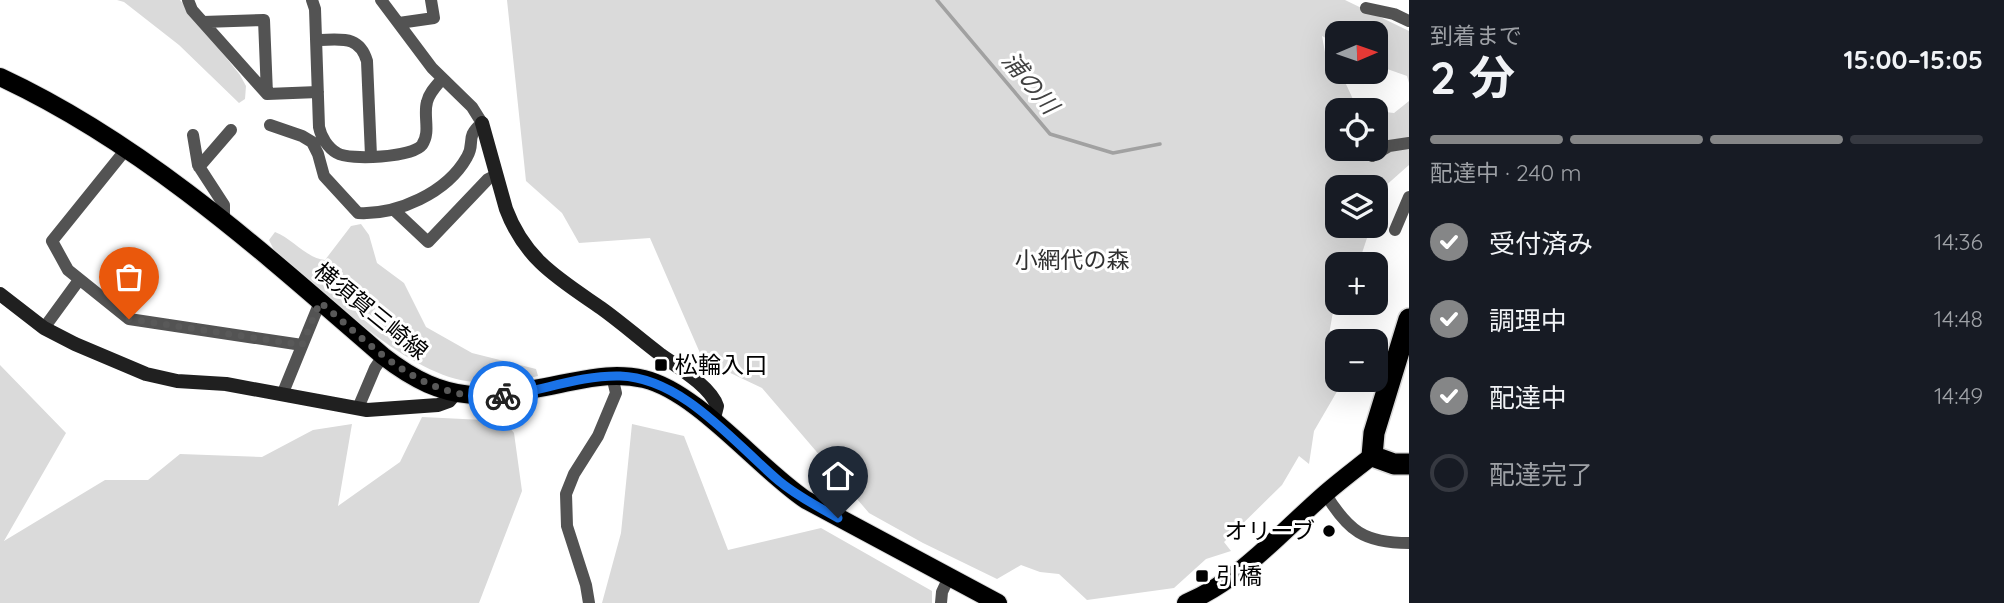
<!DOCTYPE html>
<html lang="ja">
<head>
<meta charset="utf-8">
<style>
	:root { --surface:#171b24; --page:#242831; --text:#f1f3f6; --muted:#9ea1a6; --line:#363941; --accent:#858687 }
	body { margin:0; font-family:Quicksand,"Noto Sans JP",sans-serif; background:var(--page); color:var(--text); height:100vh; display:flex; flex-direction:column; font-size:26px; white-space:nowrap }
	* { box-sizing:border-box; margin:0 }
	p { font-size:23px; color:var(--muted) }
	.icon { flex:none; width:38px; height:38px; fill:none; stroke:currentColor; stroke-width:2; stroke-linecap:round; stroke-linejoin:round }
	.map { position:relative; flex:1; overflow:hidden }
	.drawer { display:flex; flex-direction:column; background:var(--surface); width:595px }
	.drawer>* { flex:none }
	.needle { width:46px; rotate:88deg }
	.tools { position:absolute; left:1325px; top:21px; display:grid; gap:14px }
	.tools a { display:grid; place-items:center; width:63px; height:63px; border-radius:14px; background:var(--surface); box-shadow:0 7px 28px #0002; font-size:35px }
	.pin { position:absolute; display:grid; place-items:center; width:60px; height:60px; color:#fff; margin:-72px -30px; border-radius:50% 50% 50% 0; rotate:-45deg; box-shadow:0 0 7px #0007 }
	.pin .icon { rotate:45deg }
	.courier { position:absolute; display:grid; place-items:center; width:70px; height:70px; margin:-35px; border:5px solid #1a73e8; border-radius:50%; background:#fff; color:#222; box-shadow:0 2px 9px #0007 }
	.headline em { font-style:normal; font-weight:700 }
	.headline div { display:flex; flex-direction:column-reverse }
	.headline { display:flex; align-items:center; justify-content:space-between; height:119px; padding:0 21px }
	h1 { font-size:46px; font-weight:700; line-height:52px }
	.bar { display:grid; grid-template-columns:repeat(4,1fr); gap:10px 7px; align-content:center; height:84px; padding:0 21px }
	.bar i { height:9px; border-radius:5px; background:var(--line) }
	.bar .on { background:var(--accent) }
	.bar p { grid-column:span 4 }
	ol { padding:0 21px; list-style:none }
	li { display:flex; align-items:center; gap:21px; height:77px }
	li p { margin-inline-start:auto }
	li .icon { padding:7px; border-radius:50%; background:var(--accent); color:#fff; stroke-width:4 }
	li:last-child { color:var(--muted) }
	li i { width:38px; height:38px; border:4px solid var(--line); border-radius:50% }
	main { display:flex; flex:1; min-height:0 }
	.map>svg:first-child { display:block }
	.green { fill:#dadada }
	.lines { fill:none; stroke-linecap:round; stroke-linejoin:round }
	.stream { stroke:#a1a1a1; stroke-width:3.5 }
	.primary-casing { stroke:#dbdbdb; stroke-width:20 }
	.highway-casing { stroke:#dbdbdb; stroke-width:24 }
	.street { stroke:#535353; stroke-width:12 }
	.secondary { stroke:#202020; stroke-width:14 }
	.primary { stroke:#000; stroke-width:18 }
	.highway { stroke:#000; stroke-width:21 }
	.done { stroke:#595959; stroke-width:7; stroke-dasharray:0 12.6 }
	.route { stroke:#1a73e8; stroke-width:9 }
	.poi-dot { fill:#000; stroke:#fff; stroke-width:2.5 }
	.labels { text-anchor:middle; stroke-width:6; stroke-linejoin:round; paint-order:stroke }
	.park-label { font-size:23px; fill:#313131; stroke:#fff }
	.street-label { font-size:23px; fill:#000; stroke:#fff }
	.poi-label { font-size:23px; fill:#000; stroke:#fff; text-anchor:start }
	.water-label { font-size:24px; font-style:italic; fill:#424242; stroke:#fff }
</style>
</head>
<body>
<main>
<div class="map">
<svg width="1409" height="603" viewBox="0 0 1409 603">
	<rect width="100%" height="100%" fill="#fff"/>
	<!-- green -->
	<path class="green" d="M117,0H180L240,75L246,86L245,99L239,103L179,45L124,2Z
		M507,0H1345L1409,31V83L1407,76L1376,65V33H1337V44L1322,36L1328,69L1345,82L1358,110H1362H1337V149H1376V111L1394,113L1409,101V165L1383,188L1376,210V187H1337V226H1371L1359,262L1356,264H1337V289L1327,346L1339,388L1314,431L1309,464L1299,456L1282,485L1224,542L1231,551L1206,559L1174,588L1087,600L1059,574L1040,572L1021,565L997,579L923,543L869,513L762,388L703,360L650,238L579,243L562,213L526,181Z
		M361,224L369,235L377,263L404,283L426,327L472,353L536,369L538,376C517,381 496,384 474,382C408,377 324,292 274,250L269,240L275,232C293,239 306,258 325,260L351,226Z
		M0,365L66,433L4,541L105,480H148L180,454L262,457L313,430L352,424L338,506L400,462L422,417L504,421L514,433L522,491L479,603H0Z
		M632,424L684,436L728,550L821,528L932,591V603H602L621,533Z"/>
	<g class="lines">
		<!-- stream -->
		<path class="stream" d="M937,0L1050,134L1113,153L1160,144"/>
		<defs>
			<path id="primary" d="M0,77C144,144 263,252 383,356C451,409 491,398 570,382C595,377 618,373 644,379C698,392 758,468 806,500L998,603
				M1186,603C1242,579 1281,532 1326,493C1341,480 1357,468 1372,456"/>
			<path id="highway" d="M1409,319L1374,433L1372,456L1394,464H1409"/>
		</defs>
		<!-- primary casing -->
		<use href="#primary" class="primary-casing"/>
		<!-- highway casing -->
		<use href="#highway" class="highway-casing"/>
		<!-- street -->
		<path class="street" d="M188,0L192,10L267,94L318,92
			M312,0L315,9L319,127C321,137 328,148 337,153C350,161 413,157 422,145C431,132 423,116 427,102C429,93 436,86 442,79
			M1366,8L1394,14L1409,21
			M203,22L264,20L267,94
			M399,23L434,18L431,0
			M316,40C340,40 359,34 367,61L371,156
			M270,125L302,136L312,142L318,154L324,176L358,213C397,215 447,193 467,157C476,142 464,138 482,123L472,107L432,68L381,0
			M193,135L198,165L224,205V222
			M127,148L52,241L68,270L129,319L302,345
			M1372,156L1389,146L1409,143
			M199,167L231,130
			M394,210L428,242L488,179L496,175
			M1395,230L1409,197
			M44,328L79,280
			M282,395L320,302
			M358,408L375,368L383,356
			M1325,493C1348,531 1364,543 1409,543
			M589,603L586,585L567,526L566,494L574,474L598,436L616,393L612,376
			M941,603L942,592L949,577"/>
		<!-- secondary -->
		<path class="secondary" d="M482,123L506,209C525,260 559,279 601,308C622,323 641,340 661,355C678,367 711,387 717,406L713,422
			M0,294L44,328L75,344L146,374L177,381L226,384L367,410L438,405L449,401L455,394"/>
		<!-- primary -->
		<use href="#primary" class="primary"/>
		<!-- highway -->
		<use href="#highway" class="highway"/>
	</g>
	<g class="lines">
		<!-- done -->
		<path class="done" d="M129,319L302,345L320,302C376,349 423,403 503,396"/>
		<!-- route -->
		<path class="route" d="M503,396C542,391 580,375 620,376C683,378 734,443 779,481C797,496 818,507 838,518"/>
	</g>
	<!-- markers -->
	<g class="poi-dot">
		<rect x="654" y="358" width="14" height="14" rx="3.5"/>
		<circle cx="1329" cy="531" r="7"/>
		<rect x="1195" y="569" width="14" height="14" rx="3.5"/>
	</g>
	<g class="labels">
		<!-- park labels -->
		<g class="park-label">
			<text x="1072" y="268">小網代の森</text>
		</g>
		<!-- street labels -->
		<g class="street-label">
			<text transform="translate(371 311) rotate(39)" y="8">横須賀三崎線</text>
		</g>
		<!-- poi labels -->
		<g class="poi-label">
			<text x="675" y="373">松輪入口</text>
			<text x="1315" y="539" text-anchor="end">オリーブ</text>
			<text x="1216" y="584">引橋</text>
		</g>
		<!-- water labels -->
		<g class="water-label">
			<text transform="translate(1030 83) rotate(50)" y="8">浦の川</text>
		</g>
	</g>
</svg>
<div class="tools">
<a><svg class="needle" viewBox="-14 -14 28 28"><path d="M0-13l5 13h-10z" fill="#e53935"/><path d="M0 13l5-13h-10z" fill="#9ea1a6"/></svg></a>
<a><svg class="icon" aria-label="locate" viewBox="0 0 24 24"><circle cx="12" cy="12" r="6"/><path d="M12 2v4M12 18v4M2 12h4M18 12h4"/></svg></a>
<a><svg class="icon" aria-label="layers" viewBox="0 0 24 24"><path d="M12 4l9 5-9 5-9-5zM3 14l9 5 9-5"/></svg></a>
<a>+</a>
<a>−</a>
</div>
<div class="pin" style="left:129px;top:319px;background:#ea580c"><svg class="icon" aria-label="bag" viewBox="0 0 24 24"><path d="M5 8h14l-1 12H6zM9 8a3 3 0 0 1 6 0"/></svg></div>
<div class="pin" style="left:838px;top:518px;background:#1f2937"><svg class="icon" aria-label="home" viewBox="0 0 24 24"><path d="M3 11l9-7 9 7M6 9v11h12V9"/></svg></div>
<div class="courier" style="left:503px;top:396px"><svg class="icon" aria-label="bike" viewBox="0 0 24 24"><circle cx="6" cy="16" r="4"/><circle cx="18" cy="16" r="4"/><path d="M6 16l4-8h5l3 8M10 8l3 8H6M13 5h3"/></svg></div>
</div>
<section class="drawer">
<div class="headline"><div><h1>2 分</h1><p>到着まで</p></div><em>15:00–15:05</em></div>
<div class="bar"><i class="on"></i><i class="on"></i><i class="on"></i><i></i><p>配達中 · 240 m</p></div>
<ol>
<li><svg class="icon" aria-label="check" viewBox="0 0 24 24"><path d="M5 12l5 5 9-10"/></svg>受付済み<p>14:36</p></li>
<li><svg class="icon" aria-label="check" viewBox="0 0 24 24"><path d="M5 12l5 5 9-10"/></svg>調理中<p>14:48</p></li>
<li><svg class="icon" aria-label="check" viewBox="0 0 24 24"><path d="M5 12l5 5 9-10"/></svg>配達中<p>14:49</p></li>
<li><i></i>配達完了</li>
</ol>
</section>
</main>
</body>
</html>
